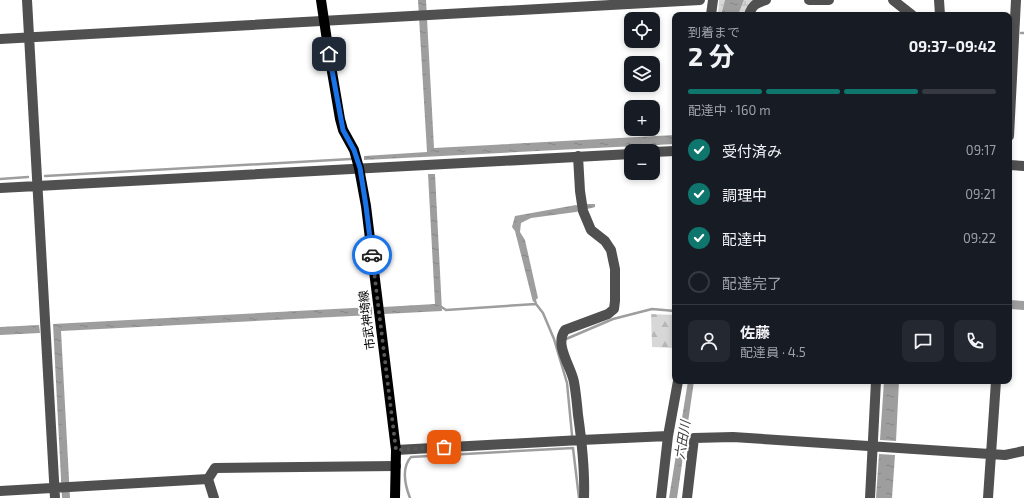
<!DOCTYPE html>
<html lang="ja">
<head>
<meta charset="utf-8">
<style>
	:root { --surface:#171b24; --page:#242831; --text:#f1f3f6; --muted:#9ea1a6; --line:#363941; --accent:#0f766e }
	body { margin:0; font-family:"Exo 2","Noto Sans JP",sans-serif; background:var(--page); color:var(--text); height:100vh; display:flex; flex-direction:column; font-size:15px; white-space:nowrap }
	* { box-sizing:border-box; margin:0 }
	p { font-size:13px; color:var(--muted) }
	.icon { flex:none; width:22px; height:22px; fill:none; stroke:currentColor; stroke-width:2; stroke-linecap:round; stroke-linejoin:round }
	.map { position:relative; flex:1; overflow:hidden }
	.drawer { position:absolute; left:672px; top:12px; width:340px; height:372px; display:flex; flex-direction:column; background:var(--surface); border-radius:8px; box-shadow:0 2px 6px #0003 }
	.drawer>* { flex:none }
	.controls { position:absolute; left:624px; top:12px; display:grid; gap:8px }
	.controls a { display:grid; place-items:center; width:36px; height:36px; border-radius:8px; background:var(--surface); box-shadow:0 2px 6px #0003; font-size:20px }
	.pin { position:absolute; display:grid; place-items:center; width:34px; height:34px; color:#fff; margin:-17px; border-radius:8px; box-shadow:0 2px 6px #0006 }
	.courier { position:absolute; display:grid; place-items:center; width:40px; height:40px; margin:-20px; border:3px solid #1a73e8; border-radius:50%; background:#fff; color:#222; box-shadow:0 1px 5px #0007 }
	.summary em { font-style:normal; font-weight:700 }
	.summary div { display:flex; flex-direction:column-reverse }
	.summary { display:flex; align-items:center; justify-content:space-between; height:68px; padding:0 16px }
	h1 { font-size:26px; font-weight:700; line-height:30px }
	.bar { display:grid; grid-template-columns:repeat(4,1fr); gap:6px 4px; align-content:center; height:48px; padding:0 16px }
	.bar i { height:5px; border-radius:3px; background:var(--line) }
	.bar .active { background:var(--accent) }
	.bar p { grid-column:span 4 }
	.line { display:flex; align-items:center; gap:10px; padding:0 16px; border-top:1px solid var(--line) }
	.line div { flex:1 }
	.round { display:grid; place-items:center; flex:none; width:42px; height:42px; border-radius:8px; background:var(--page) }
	ol { padding:0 16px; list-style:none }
	li { display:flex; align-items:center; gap:12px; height:44px }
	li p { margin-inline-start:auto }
	li .icon { padding:4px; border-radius:50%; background:var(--accent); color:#fff; stroke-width:4 }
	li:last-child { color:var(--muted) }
	li i { width:22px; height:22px; border:2px solid var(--line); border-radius:50% }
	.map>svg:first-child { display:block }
	.forest { fill:url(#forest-firs) }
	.wetland { fill:url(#wetland-marsh) }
	.water { fill:url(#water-ripples) }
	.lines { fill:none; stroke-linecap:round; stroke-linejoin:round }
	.stream { stroke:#9e9e9e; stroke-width:2.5 }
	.minor { stroke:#505050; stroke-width:10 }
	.major { stroke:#000; stroke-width:10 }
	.done { stroke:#595959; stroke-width:4; stroke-dasharray:0 7.2 }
	.route { stroke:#1a73e8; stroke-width:5 }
	.labels { text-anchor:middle; stroke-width:4; stroke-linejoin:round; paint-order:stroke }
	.street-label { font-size:12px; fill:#000; stroke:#fff }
	.water-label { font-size:13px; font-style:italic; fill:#3f3f3f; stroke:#fff }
</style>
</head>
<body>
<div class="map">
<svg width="1024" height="498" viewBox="0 0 1024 498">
	<defs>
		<pattern id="forest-firs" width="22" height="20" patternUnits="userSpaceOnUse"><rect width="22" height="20" fill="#d7d7d7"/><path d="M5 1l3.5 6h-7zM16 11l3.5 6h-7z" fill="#b7b7b7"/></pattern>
		<pattern id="wetland-marsh" width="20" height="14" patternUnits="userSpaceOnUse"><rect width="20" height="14" fill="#d7d7d7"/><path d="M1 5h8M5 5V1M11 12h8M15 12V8" fill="none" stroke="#b7b7b7"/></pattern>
		<pattern id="water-ripples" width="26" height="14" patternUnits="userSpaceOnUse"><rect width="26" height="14" fill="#9e9e9e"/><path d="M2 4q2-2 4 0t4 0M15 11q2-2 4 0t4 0" fill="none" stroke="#868686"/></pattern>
	</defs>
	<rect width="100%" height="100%" fill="#fff"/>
	<!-- forest -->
	<path class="forest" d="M651,314L675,315V348L652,347Z"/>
	<!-- wetland -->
	<path class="wetland" d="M719,0H725L721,15H718Z
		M744,0H756L749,3L746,15H738Z"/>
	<!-- water -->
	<path class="water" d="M418,0H426L434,148L675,135V144L364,160V156L427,152Z
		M725,0H744L738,15H721Z
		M428,174H435L442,311L384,314L383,307L435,304Z
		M585,204H595V207L576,212L531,218L521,223L520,232L525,240L538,298L533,302L515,231L512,227L515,216L576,205L580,206Z
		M1009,300L1024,301V310L1009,309Z
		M372,307V315L61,331L70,498H62L53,324Z
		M39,325L40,333L0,335V327Z
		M688,381H694L677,498H669Z
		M884,381H899L896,441L880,440Z
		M879,454L895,455L892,498H876Z"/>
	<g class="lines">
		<!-- stream -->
		<path class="stream" d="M1021,33H1024
			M45,176L351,159
			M0,179L28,177
			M534,297L536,304L543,313L554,339L567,383L572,435
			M440,306L446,310L536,304
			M566,339L613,319L652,309L675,311
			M410,498C405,485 401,468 411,457L573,448L579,498"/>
		<!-- minor -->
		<path class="minor" d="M27,0L55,498
			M809,0H829
			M893,0L912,15
			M939,0L940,15
			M711,15L713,0
			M749,15C752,5 756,3 766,0
			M0,39L700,0
			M1009,136L1016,0
			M653,152L675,151
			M578,156L580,191L583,211L591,230L605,241L611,250L615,269V301L614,309L608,314L565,330C554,345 571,366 574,382C576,393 577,404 578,415C582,443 585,470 584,498
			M1009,165L1024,166
			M0,188L631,154
			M668,436L678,381
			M396,450L581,440L668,436L661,498
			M208,479L215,468L396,466
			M208,479L214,498
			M0,491L208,479
			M687,498L694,438L733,437L1005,455L1024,451
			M870,498L876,381
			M988,498L996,381"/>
		<!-- major -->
		<path class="major" d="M321,0L329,54L340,119L343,130L354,150L359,168L366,206L396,450L395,498"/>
	</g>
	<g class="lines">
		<!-- done -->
		<path class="done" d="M372,255L396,450L444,447"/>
		<!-- route -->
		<path class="route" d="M329,54L343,130L354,150L360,168L366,206L372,255"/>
	</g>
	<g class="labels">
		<!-- street labels -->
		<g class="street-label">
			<text transform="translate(367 320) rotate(-97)" y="4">市武神埼線</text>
		</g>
		<!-- water labels -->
		<g class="water-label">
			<text transform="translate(682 440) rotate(-81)" y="5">六田川</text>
		</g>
	</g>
</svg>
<div class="controls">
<a><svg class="icon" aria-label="locate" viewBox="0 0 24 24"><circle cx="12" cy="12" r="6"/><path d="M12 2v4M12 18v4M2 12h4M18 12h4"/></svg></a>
<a><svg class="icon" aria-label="layers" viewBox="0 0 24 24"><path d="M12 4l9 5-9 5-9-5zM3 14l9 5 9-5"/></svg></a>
<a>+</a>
<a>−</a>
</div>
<div class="pin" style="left:444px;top:447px;background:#ea580c"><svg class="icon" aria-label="bag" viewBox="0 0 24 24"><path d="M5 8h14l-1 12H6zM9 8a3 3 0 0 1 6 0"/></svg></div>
<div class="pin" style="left:329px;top:54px;background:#1f2937"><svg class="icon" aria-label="home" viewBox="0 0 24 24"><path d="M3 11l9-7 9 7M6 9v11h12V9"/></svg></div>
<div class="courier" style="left:372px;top:255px"><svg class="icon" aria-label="car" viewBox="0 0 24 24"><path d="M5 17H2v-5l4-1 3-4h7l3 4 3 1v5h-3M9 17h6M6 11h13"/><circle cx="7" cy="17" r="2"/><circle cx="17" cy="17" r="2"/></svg></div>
<section class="drawer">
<div class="summary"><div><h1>2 分</h1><p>到着まで</p></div><em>09:37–09:42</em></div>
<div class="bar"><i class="active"></i><i class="active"></i><i class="active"></i><i></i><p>配達中 · 160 m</p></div>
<ol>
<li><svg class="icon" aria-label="check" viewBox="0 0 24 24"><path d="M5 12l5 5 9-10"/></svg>受付済み<p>09:17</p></li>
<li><svg class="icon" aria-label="check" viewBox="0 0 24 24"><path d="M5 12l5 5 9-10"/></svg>調理中<p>09:21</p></li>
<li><svg class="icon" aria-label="check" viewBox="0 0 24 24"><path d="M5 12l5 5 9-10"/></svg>配達中<p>09:22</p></li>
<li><i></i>配達完了</li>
</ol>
<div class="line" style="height:72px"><a class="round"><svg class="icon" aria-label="person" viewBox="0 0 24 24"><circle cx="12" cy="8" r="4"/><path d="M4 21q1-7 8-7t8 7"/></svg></a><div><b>佐藤</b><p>配達員 · 4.5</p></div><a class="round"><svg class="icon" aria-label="chat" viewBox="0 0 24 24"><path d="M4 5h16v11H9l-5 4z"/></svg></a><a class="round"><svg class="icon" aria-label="phone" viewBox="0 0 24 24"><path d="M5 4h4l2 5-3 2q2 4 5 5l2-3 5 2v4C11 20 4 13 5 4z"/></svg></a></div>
</section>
</div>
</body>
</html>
